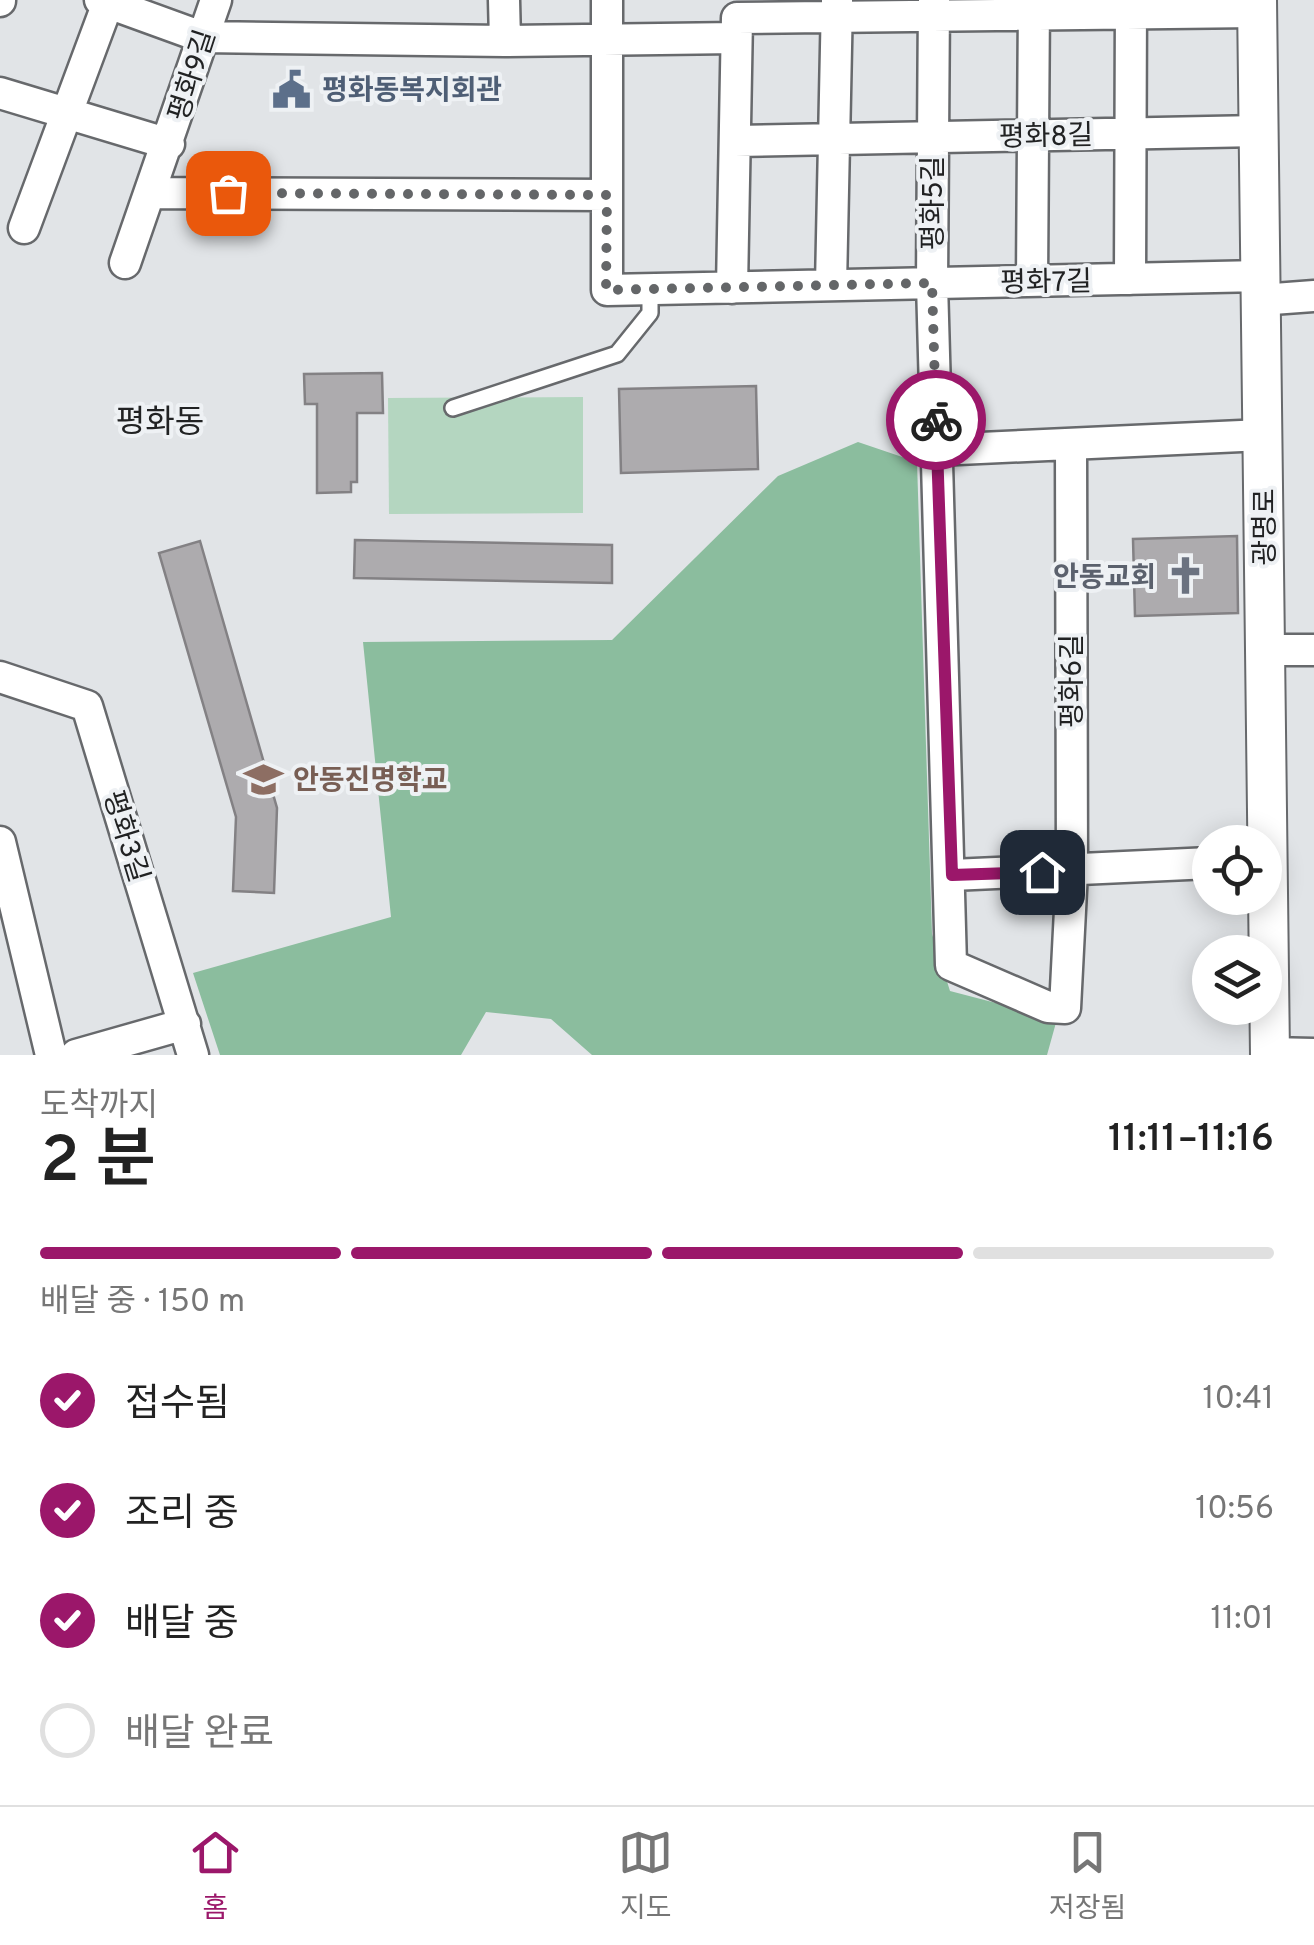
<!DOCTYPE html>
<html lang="ko">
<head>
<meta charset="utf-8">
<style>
	:root { --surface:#fff; --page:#f6f6f6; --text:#222; --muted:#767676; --line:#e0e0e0; --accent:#9b176a }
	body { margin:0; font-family:Overpass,"Noto Sans KR",sans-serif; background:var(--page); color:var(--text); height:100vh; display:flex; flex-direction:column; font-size:38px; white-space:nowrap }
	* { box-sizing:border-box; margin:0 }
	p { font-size:32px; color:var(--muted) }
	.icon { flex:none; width:55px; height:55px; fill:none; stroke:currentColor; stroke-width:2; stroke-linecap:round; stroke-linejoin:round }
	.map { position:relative; height:1055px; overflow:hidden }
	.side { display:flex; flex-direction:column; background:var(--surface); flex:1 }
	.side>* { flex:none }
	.buttons { position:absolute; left:1192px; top:825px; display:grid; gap:20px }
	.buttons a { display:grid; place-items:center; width:90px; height:90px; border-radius:50%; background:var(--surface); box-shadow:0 5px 25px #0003; font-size:50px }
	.pin { position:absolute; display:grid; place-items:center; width:85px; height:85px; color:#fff; margin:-42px; border-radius:20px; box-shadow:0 5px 15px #0006 }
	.courier { position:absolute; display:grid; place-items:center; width:100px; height:100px; margin:-50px; border:8px solid #9b176a; border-radius:50%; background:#fff; color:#222; box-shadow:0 2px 12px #0007 }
	.head em { font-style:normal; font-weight:600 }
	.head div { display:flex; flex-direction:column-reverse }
	.head { display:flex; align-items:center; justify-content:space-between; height:170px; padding:0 40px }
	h1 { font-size:65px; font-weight:600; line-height:75px }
	.bar { display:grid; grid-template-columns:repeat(4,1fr); gap:15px 10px; align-content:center; height:120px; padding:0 40px }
	.bar i { height:12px; border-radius:8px; background:var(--line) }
	.bar .current { background:var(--accent) }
	.bar p { grid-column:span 4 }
	ol { padding:0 40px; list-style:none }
	li { display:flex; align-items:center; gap:30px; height:110px }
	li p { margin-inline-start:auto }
	li .icon { padding:10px; border-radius:50%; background:var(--accent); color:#fff; stroke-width:4 }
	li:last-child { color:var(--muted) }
	li i { width:55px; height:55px; border:5px solid var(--line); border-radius:50% }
	.tabs { display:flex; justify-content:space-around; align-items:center; height:140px; border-top:2px solid var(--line); background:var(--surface); font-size:28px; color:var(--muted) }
	.tabs a { display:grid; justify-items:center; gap:5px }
	.tabs .current { color:var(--accent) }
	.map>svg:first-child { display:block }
	.green { fill:#b4d6c0 }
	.forest { fill:#8bbd9e }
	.building { fill:#adabae; stroke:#838184; stroke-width:2.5 }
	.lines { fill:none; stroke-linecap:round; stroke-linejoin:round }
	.service-casing { stroke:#67696c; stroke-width:20 }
	.minor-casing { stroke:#67696c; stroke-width:35 }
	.tertiary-casing { stroke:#67696c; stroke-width:42 }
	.service { stroke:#fff; stroke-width:15 }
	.minor { stroke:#fff; stroke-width:30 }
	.tertiary { stroke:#fff; stroke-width:38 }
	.done { stroke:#646668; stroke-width:10; stroke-dasharray:0 18 }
	.route { stroke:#9b176a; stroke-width:12 }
	.labels { text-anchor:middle; stroke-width:8; stroke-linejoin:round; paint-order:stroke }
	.street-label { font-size:28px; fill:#212223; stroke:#eef1f4 }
	.service-label { font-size:28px; font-weight:bold; fill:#4e5e75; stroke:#eef1f4; text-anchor:start }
	.worship-label { font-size:28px; font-weight:bold; fill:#5b616d; stroke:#eef1f4; text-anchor:end }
	.education-label { font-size:28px; font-weight:bold; fill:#785e54; stroke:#eef1f4; text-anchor:start }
	.quarter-label { font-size:32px; fill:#212223; stroke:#eef1f4 }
</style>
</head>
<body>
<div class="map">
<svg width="1314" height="1055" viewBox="0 0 1314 1055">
	<rect width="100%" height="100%" fill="#e1e4e7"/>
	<!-- green -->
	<path class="green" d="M583,397V513L389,514L388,398Z"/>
	<!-- forest -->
	<path class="forest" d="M858,442L917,462L932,934L950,991L1057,1019L1047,1055H592L551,1019L486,1012L461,1055H220L193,973L391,917L363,642L612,640L778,476Z"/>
	<!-- building -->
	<path class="building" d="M382,373L383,413H357V482H351V492L317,493V404H305L304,374Z
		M756,386L758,469L621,473L619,389Z
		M1237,536L1238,613L1135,616L1133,539Z
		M355,540L612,545V583L354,578Z
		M200,541L277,808L274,893L233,891L236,817L159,553Z"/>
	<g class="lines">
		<defs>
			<path id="service" d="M453,408L617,354L650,313V289"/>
			<path id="minor" d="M100,0L202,37L505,41L736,38
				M504,0L505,41
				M607,0V290L1261,276
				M934,0L932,283L951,965L1048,1007L1065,1008L1072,871L1071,444
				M0,1V0
				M737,18L1257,12
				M0,93L169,144
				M735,141L1259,131
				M153,193L607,195
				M24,228L109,0
				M125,263L216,0
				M1130,279L1131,0
				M1032,281L1034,0
				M831,285L837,0
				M732,288L737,18
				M1261,300L1314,296
				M937,450L1263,435
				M1265,650H1314
				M0,677L87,706L193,1055
				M0,842L51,1055
				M952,875L1210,863
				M1269,1053L1314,1054
				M76,1055L185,1024"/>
			<path id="tertiary" d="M1257,0L1270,1055"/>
		</defs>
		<!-- service casing -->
		<use href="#service" class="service-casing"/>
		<!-- minor casing -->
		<use href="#minor" class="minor-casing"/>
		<!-- tertiary casing -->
		<use href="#tertiary" class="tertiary-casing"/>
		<!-- service -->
		<use href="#service" class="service"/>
		<!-- minor -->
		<use href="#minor" class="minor"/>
		<!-- tertiary -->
		<use href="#tertiary" class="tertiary"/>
	</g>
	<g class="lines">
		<!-- done -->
		<path class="done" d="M228,193L607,195L606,290L932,283L936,420"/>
		<!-- route -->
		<path class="route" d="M936,420L952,875L1042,872"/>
	</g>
	<!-- icons -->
	<defs>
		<symbol id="civic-bare" viewBox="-9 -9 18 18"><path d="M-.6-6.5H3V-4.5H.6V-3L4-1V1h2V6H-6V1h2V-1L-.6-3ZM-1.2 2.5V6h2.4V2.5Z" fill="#5c6f8a" stroke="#eef1f4" stroke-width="2.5" paint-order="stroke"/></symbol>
		<symbol id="church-bare" viewBox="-9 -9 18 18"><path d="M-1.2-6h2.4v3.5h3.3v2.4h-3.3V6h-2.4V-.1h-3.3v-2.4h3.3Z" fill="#6b7280" stroke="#eef1f4" stroke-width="2.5" paint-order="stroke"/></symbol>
		<symbol id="school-bare" viewBox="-9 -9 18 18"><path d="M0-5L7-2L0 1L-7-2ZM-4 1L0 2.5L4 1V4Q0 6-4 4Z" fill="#8d6e63" stroke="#eef1f4" stroke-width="2.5" paint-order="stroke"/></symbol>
	</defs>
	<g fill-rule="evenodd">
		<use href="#civic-bare" x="264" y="62" width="55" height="55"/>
		<use href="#church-bare" x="1158" y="548" width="55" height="55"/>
		<use href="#school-bare" x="236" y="752" width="55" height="55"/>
	</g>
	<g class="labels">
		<!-- street labels -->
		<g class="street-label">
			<text transform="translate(191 75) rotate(-72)" y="10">평화9길</text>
			<text transform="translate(1046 135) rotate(-1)" y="10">평화8길</text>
			<text transform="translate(932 203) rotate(-90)" y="10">평화5길</text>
			<text transform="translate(1046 281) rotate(-1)" y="10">평화7길</text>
			<text transform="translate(1264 527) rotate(-90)" y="10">광명로</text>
			<text transform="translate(1071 681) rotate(-90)" y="10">평화6길</text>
			<text transform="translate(127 836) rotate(73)" y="10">평화3길</text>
		</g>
		<!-- service labels -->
		<g class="service-label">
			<text x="322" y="99">평화동복지회관</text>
		</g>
		<!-- worship labels -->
		<g class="worship-label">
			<text x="1156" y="586">안동교회</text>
		</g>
		<!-- education labels -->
		<g class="education-label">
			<text x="293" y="789">안동진명학교</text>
		</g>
		<!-- quarter labels -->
		<g class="quarter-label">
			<text x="160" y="432">평화동</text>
		</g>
	</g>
</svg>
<div class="buttons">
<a><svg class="icon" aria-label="locate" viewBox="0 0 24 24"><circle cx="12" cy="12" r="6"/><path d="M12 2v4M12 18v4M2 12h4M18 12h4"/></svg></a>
<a><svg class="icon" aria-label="layers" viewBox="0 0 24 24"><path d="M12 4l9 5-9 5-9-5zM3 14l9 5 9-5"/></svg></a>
</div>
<div class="pin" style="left:228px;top:193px;background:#ea580c"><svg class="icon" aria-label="bag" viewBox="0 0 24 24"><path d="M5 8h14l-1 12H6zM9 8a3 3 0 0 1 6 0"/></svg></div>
<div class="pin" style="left:1042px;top:872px;background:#1f2937"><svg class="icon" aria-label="home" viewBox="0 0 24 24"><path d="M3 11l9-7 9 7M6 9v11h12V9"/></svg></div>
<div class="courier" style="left:936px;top:420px"><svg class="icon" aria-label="bike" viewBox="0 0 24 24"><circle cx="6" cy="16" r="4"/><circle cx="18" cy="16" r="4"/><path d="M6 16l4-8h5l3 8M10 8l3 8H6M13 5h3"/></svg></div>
</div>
<section class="side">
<div class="head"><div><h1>2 분</h1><p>도착까지</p></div><em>11:11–11:16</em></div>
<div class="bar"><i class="current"></i><i class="current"></i><i class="current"></i><i></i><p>배달 중 · 150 m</p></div>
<ol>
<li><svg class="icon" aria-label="check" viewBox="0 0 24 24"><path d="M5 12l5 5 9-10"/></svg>접수됨<p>10:41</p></li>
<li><svg class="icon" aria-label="check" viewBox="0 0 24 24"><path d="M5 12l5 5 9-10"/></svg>조리 중<p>10:56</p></li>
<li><svg class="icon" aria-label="check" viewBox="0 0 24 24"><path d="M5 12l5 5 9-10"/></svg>배달 중<p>11:01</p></li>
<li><i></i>배달 완료</li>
</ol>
</section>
<nav class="tabs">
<a class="current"><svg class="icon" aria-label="home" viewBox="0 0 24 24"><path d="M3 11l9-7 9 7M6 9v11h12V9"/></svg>홈</a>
<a><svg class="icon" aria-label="map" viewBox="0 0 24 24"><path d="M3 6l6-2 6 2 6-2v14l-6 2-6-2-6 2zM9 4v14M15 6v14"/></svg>지도</a>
<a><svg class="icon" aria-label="saved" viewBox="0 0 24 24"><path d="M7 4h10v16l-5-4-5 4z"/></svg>저장됨</a>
</nav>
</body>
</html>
